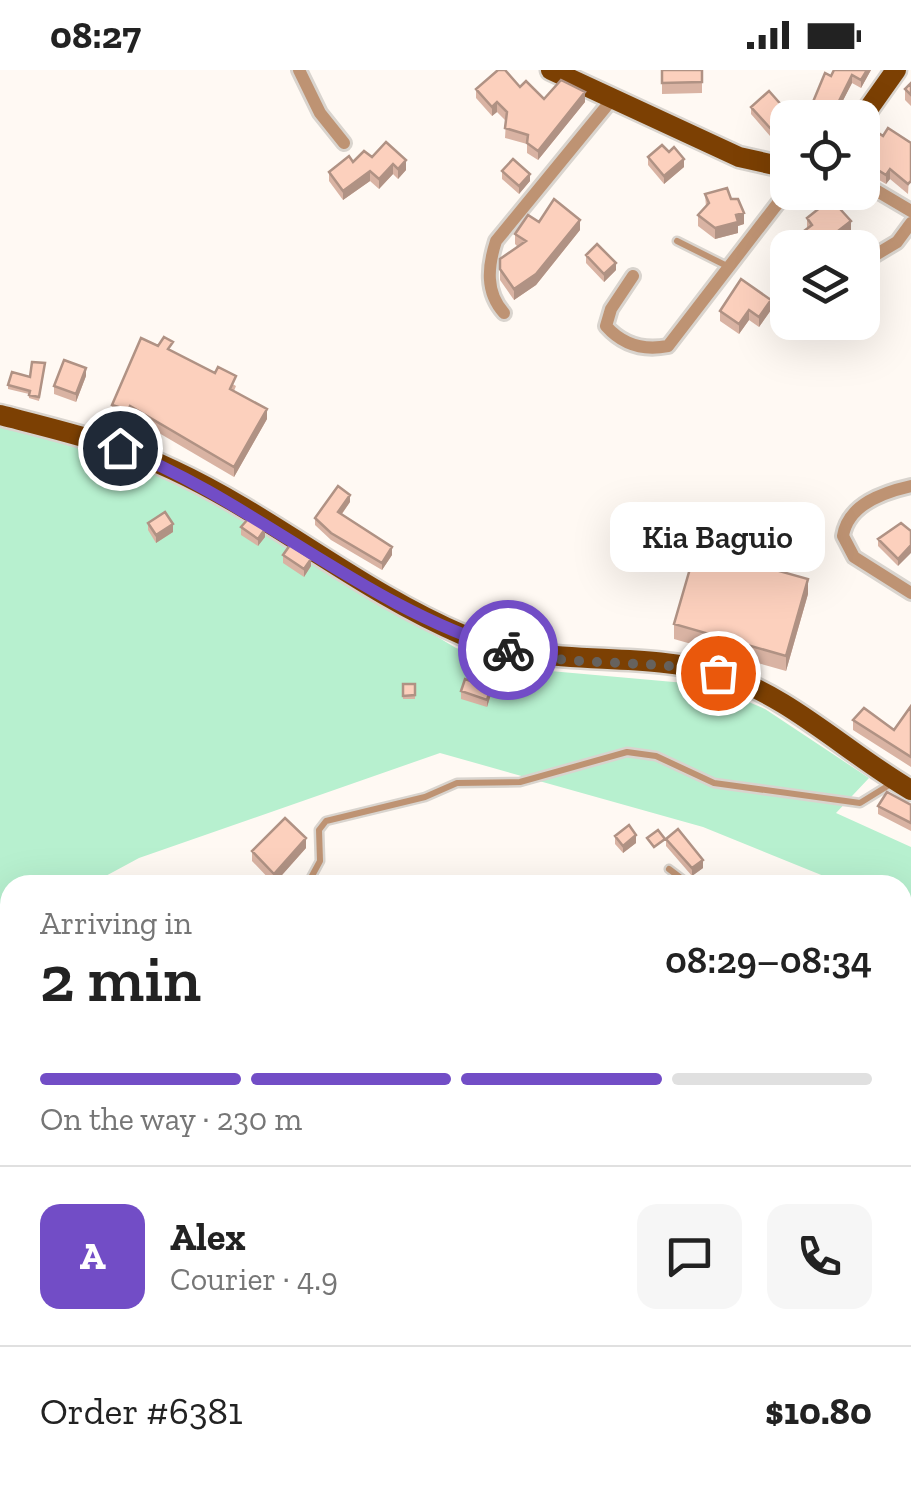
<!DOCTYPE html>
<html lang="en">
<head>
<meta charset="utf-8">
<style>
	:root { --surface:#fff; --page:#f6f6f6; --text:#222; --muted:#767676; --line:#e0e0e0; --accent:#724dc6 }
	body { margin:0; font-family:"Zilla Slab",serif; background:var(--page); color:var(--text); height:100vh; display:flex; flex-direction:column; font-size:38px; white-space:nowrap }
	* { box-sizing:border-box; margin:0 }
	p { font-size:32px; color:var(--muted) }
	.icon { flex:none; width:55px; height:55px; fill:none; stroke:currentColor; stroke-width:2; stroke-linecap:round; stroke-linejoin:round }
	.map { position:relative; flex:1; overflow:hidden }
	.panel { position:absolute; left:0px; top:805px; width:912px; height:622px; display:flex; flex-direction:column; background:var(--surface); border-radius:30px 30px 0 0; box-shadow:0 10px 40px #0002 }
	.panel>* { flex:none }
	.controls { position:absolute; left:770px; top:30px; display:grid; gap:20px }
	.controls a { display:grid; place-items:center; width:110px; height:110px; border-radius:20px; background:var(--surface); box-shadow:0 10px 40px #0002; font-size:50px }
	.pin { position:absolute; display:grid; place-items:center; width:85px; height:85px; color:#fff; margin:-42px; border:5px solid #fff; border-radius:50%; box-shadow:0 2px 10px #0007 }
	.courier { position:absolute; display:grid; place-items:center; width:100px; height:100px; margin:-50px; border:8px solid #724dc6; border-radius:50%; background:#fff; color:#222; box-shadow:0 2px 12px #0007 }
	.bubble { position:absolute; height:70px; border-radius:20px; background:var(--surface); box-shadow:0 10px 40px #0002; font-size:32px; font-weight:600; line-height:70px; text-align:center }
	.overview em { font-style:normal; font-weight:600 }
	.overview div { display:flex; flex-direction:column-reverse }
	.overview { display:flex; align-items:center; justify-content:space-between; height:170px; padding:0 40px }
	h1 { font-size:65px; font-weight:600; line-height:75px }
	.bar { display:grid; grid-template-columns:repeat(4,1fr); gap:15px 10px; align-content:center; height:120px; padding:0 40px }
	.bar i { height:12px; border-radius:8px; background:var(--line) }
	.bar .current { background:var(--accent) }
	.bar p { grid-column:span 4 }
	.line { display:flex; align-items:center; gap:25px; padding:0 40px; border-top:2px solid var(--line) }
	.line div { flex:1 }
	.round { display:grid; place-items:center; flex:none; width:105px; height:105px; border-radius:20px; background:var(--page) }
	.status { display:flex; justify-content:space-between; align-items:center; height:70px; padding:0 50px; background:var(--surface); direction:ltr }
	.status svg { height:28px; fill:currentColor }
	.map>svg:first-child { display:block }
	.green { fill:#b7f0cf }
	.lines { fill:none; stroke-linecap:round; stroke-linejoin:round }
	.service-casing { stroke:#d9d4ce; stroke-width:11 }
	.minor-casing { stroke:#d9d4ce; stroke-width:18 }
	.tertiary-casing { stroke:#d9d4ce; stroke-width:20 }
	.primary-casing { stroke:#d9d4ce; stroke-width:25 }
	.path { stroke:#a9a49f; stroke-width:2.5; stroke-dasharray:2.5 8; stroke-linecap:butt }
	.service { stroke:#be9373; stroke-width:6 }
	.minor { stroke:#be9373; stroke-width:12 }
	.tertiary { stroke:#be9373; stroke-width:15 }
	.primary { stroke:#7c4003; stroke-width:20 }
	.wall { fill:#d9b3a3 }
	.shaded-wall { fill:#b09284 }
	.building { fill:#fcd0bd; stroke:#b09284; stroke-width:2.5 }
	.done { stroke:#66625e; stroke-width:10; stroke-dasharray:0 18 }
	.route { stroke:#724dc6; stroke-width:12 }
</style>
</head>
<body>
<div class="status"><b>08:27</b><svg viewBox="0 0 49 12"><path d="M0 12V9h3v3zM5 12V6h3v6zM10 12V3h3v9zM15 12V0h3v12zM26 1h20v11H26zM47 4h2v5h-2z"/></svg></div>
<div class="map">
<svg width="911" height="1426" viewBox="0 0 911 1426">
	<rect width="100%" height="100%" fill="#fff9f3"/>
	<!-- green -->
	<path class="green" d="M0,349L167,406L456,578L539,600L685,613L723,621L765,639L869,708L836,743L911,777V841L903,838L902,815H846L703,757L440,683L139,788L89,815H10V857L0,862Z"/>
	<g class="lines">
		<defs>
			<path id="service" d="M677,171L729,197
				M669,799L690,815
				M307,815L320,791L319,760L326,751L425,727L457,713L520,712L627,682L656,686L714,713L860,733L894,712
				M300,1418L315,1426
				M384,1426L395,1418"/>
			<path id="minor" d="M299,0L320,43L344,73
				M862,112L911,141
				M862,193L897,172L911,153
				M633,206L611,239L606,256C622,274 643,281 668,276L788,120
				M504,243C485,222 488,196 496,171L614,27
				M911,416C884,422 848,434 843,466L854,487L911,523
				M685,1426V1418"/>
			<path id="tertiary" d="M902,1303L911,1308
				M413,1426L425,1418"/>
			<path id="primary" d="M551,0L739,87L788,98
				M862,48L896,0
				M0,345C58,360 119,374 173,400C274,447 360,521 463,565C545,600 633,579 717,603C788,624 847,683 911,720"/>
		</defs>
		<!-- service casing -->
		<use href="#service" class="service-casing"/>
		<!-- minor casing -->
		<use href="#minor" class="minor-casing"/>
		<!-- tertiary casing -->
		<use href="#tertiary" class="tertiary-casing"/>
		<!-- primary casing -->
		<use href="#primary" class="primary-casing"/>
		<!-- path -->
		<path class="path" d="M0,1012L10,1016"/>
		<!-- service -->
		<use href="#service" class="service"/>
		<!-- minor -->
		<use href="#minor" class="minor"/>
		<!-- tertiary -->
		<use href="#tertiary" class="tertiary"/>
		<!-- primary -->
		<use href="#primary" class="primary"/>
	</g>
	<!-- wall -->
	<path class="wall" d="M662,0H702V23L662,24Z
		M834,0H871L861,18L852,13L838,40L840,48H788V72L770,66L751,44V37L792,47L808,44Z
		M911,13V36L905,30V19Z
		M520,17L544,29L585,32L538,90L527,83V74L505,68L506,51L497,42L492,46L476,28V19Z
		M883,66L911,73L908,124L890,109L886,114L862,100V76Z
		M669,82L684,97L664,114L648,95V87Z
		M372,87L406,100L398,109L393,104L379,119L370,111L343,130L329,111V102Z
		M502,101L530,111L519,124L502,109Z
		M705,124L731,129L744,154L738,156V163L715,169L698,156V145L706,137Z
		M807,148L851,161L831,178H808L804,172V161L807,159Z
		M539,152L580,160L536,215L514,230L500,210V189L518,177L515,174V164Z
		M788,178V208L774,195V187Z
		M586,185L616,200L604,212L586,193Z
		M771,240L759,257L749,250L739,264L720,251V241Z
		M173,281L236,316L234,321L267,349L234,407L130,346L128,351L112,345V335Z
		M45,297L39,331L29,328V324L8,319V315L30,307Z
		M86,306L76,332L54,324V316Z
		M350,432L342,444L392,485L382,500L331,470L315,455V448Z
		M148,453L173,462L156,473L148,460Z
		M901,453L898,496L878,476V469Z
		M241,457L265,467L258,476L241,465Z
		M283,485L311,496L304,507L283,493Z
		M808,524L786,601L674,569V554Z
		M403,614H415V629H403Z
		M494,615L487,637L461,629V621Z
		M911,636V697L853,660V650L894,660Z
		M911,735V761L878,744V736Z
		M615,766L636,773L623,783L615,774Z
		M666,769L703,798L692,806L666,776Z
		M306,778L274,814L252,791V781Z
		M902,1330L911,1335V1368L902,1362Z
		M911,1410V1426H833L829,1423V1418H902Z
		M350,1418H375V1425L351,1426Z
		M457,1418H501V1424L458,1426Z
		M746,1418H791V1424L746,1421Z"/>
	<!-- shaded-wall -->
	<path class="shaded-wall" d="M867,0H871L861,18V10Z
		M852,5V13L835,46V39Z
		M585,22V32L538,90V81Z
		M497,32V42L492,46V37Z
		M684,89V97L664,114V106Z
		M406,90V100L398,109V99Z
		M393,94V104L379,119V109Z
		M890,99V109L886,114V105Z
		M370,101V111L343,130V121Z
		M530,104V111L519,124V116Z
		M744,143V154L738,156V163L715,169V158L736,145Z
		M580,150V160L536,215L514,230V219Z
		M851,151V161L831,178H818Z
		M616,193V200L604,212V204Z
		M771,230V240L759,257V247Z
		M749,240V250L739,264V254Z
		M86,298V306L76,332V324Z
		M267,339V349L234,407V397Z
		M350,425V432L338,449V442Z
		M173,454V462L156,473V465Z
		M265,459V467L258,476V469Z
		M911,475V483L898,496V489Z
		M392,477V485L382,500V493Z
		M311,489V496L304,507V499Z
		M808,509V524L786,601V586Z
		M494,608V615L487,637V630Z
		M636,765V773L623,783V776Z
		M306,768V778L274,814V804Z
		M703,790V798L692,806V798Z
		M911,1050V1062L902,1066V1055Z
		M226,1418L234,1419L223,1426V1419Z"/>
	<!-- building -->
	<path class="building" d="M498,0H505L520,17L526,11L544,29L561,10L585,22L538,81L527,73L528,65L505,58L507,42L497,32L492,37L476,19Z
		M662,0H702V12L662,13Z
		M834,0H867L861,10L852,5L835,39L840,41L837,48H788V65L770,58L751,37L769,21L792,47L797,37L808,44L825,3L831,6Z
		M911,13V25L905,19Z
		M888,58L911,73V111L908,114L890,99L886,105L862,90V76L874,60L883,66Z
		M386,72L406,90L398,99L393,94L379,109L370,101L343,121L329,102L349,86L353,92L364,81L372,87Z
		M662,75L669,82L674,77L684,89L664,106L648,87Z
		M513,89L530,104L519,116L502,101Z
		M727,118L731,129H738L744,143L736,145L738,152L715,158L698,145L709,133L705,124Z
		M554,129L580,150L536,204L514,219L500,199V189L526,171L515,164L528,145L539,152Z
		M831,129L851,151L816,178L804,161L812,155L807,148Z
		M597,174L616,193L604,204L586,185Z
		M787,175L790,178H788V200L774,187Z
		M741,209L771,230L759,247L749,240L739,254L720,241Z
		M164,267L173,272L168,279L215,303L218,297L236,306L230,319L267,339L234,397L130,336L128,340L112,335L141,268L158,276Z
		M64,290L86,298L76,324L54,316Z
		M32,292L45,293L39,327L29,325L30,321L8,315L12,302L30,307Z
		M338,416L350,425L338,442L392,477L382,493L331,463L315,448Z
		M165,442L173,454L156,465L148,453Z
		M248,449L265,459L258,469L241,457Z
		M901,453L911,461V475L898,489L878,469Z
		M290,475L311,489L304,499L283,485Z
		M696,478L808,509L786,586L674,554Z
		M482,604L494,608L487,630L461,621L465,609L479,614Z
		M403,614H415V625L403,626Z
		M911,636V687L853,650L864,638L894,660Z
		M887,722L911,735V753L878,736Z
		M285,748L306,768L274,804L252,781Z
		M629,755L636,765L623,776L615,766Z
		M678,759L703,790L692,798L666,769Z
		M658,760L665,769L654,777L647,768Z
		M911,1024V1050L902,1055V1029Z
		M902,1229L911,1231L907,1255L902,1254Z
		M902,1330L911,1335V1360L902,1354Z
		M902,1406L911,1410L907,1417L911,1418V1426H835L836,1420L833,1418H902Z
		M301,1418L312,1426H294Z
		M458,1418H490L491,1426H459Z
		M511,1418H628L630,1425L511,1426Z
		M704,1418H727L731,1426H703L708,1424Z
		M776,1418H786L785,1426H774Z"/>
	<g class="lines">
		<!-- done -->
		<path class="done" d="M508,580C571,598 649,588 718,603"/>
		<!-- route -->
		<path class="route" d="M120,378C255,432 367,539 508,580"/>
	</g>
</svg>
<div class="controls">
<a><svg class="icon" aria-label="locate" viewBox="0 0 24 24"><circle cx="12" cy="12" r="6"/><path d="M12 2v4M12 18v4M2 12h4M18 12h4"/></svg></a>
<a><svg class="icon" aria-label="layers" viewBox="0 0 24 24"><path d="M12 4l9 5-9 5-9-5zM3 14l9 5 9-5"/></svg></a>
</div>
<div class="pin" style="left:718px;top:603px;background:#ea580c"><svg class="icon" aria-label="bag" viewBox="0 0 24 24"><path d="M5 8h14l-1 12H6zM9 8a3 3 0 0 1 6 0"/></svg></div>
<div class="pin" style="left:120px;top:378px;background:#1f2937"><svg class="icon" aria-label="home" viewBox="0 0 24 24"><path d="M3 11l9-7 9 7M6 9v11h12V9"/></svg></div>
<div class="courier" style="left:508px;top:580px"><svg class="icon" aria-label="bike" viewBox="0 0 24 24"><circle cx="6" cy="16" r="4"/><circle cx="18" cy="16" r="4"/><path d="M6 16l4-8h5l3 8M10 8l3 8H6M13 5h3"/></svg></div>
<div class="bubble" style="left:610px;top:432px;width:215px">Kia Baguio</div>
<section class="panel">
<div class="overview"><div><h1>2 min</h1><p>Arriving in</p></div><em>08:29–08:34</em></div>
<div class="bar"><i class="current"></i><i class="current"></i><i class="current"></i><i></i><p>On the way · 230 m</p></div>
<div class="line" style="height:180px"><b class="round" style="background:var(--accent);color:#fff">A</b><div><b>Alex</b><p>Courier · 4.9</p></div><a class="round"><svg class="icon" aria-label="chat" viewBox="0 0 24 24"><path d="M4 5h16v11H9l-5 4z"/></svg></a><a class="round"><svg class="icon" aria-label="phone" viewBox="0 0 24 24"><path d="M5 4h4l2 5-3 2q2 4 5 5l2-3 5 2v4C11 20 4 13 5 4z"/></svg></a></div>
<div class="line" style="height:130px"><div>Order #6381</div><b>$10.80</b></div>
</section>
</div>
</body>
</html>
